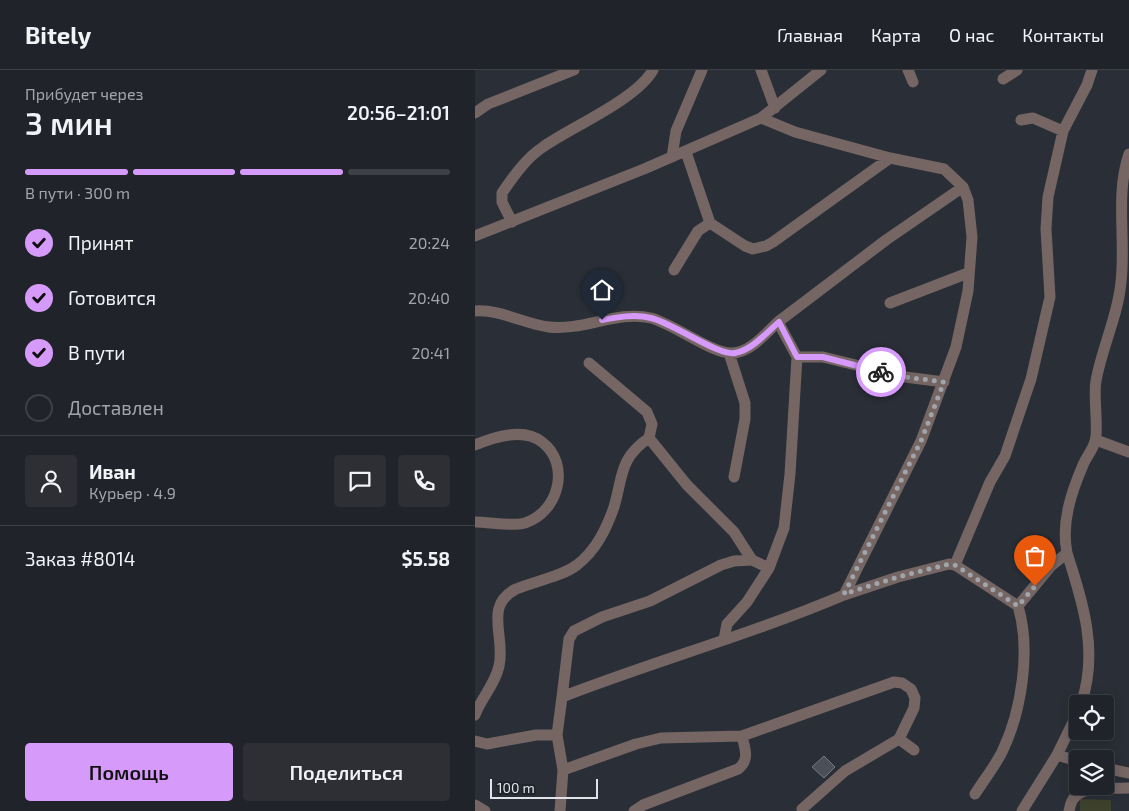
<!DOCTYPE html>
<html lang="ru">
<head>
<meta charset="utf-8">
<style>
	:root { --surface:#202329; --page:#2d2f35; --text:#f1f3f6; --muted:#a2a4a8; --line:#3d4046; --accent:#d69bfa }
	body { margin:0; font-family:"Exo 2",sans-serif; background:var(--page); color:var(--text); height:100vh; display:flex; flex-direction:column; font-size:19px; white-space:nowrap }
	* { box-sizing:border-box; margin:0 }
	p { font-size:16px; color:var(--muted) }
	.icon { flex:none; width:28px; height:28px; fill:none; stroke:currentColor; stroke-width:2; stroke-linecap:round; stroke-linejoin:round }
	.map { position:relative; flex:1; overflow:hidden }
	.side { display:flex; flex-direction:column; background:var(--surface); width:475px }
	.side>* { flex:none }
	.controls { position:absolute; left:594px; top:625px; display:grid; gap:10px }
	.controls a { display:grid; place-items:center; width:45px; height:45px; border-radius:5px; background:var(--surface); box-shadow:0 2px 12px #0003,0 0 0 1px var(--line); font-size:25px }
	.scale { position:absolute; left:15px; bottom:12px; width:108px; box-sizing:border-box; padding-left:5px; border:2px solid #e0e3e9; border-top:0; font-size:14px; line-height:18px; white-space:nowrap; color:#e0e3e9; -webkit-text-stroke:4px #20252d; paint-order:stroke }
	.pin { position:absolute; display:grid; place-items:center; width:42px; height:42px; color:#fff; margin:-51px -21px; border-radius:50% 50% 50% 0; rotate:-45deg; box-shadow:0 0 5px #0007 }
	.pin .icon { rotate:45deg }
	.courier { position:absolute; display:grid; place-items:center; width:50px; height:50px; margin:-25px; border:4px solid #d69bfa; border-radius:50%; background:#fff; color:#222; box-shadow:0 1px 6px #0007 }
	.overview em { font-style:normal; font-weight:600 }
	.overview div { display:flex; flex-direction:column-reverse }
	.overview { display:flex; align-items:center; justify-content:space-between; height:85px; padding:0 25px }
	h1 { font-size:32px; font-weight:600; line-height:38px }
	.bar { display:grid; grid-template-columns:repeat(4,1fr); gap:8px 5px; align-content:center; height:60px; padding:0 25px }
	.bar i { height:6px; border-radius:4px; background:var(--line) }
	.bar .on { background:var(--accent) }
	.bar p { grid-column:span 4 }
	.line { display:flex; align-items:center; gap:12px; padding:0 25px; border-top:1px solid var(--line) }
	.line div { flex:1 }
	.round { display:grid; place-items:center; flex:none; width:52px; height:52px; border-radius:5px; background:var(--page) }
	ol { padding:0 25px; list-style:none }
	li { display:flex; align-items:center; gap:15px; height:55px }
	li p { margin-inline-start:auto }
	li .icon { padding:5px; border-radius:50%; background:var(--accent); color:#111; stroke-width:4 }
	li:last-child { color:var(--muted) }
	li i { width:28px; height:28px; border:2px solid var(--line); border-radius:50% }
	.cta { display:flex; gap:10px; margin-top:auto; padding:10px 25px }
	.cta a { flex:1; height:58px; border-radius:5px; background:var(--accent); color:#111; font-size:20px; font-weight:600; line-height:58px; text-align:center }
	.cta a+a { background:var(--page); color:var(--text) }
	header { display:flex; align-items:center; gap:30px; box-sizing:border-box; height:70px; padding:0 25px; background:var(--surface); border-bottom:1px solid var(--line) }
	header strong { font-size:24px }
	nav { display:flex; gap:28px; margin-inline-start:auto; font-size:18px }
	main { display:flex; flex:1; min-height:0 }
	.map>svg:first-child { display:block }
	.green { fill:#3e422d }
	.building { fill:#4a4f58; stroke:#747a84 }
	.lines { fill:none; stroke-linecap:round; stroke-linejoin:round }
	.minor { stroke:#756664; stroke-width:11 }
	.done { stroke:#a0a4ab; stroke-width:5; stroke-dasharray:0 9 }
	.route { stroke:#d69bfa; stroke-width:6 }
</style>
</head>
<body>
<header>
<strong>Bitely</strong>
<nav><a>Главная</a><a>Карта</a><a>О нас</a><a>Контакты</a></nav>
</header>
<main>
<section class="side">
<div class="overview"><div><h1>3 мин</h1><p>Прибудет через</p></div><em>20:56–21:01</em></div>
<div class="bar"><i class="on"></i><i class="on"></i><i class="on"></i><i></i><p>В пути · 300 m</p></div>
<ol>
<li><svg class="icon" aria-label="check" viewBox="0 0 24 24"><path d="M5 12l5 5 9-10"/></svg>Принят<p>20:24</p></li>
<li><svg class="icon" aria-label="check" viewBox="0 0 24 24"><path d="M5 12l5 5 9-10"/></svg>Готовится<p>20:40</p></li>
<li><svg class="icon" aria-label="check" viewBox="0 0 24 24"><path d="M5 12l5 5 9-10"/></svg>В пути<p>20:41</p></li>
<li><i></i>Доставлен</li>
</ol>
<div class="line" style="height:90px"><a class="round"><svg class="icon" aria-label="person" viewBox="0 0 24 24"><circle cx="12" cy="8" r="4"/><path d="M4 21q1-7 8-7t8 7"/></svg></a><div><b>Иван</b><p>Курьер · 4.9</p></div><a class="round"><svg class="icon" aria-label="chat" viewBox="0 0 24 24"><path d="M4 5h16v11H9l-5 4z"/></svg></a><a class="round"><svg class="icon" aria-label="phone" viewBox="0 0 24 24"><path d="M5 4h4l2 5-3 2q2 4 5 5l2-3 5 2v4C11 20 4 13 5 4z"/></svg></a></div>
<div class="line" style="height:65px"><div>Заказ #8014</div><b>$5.58</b></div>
<div class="cta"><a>Помощь</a><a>Поделиться</a></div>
</section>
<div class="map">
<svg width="654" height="741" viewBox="0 0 654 741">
	<rect width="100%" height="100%" fill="#2a2f37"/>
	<!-- green -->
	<path class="green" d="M605,729L636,730V741H605Z"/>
	<!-- building -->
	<path class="building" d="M349,686L360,697L349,708L337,697Z"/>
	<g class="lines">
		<!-- minor -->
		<path class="minor" d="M286,0L300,38
			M433,0L438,12
			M528,9L542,0
			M0,43L13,34L99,0
			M546,50L558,48L588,61
			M211,82L235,153L270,176L278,179L291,176L298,172L415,88
			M197,87L201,61L227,0
			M37,152L27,132V123C38,107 51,88 68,77C96,57 161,30 178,0
			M0,166L169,99L286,48L346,0
			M199,200L223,161L235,153
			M415,233L493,203
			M0,241C25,239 49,254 74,257C109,261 142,240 176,248C199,254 237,284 257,283C275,283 291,263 303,252L322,287L315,404L309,458L294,498L272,532L252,554L249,569
			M303,252L411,170L488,117
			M254,283L270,333V349L259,407
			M322,287H348L430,307L469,312
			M174,368L212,415L259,462L277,490
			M621,370L654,382
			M0,375C19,367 48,357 67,372C96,394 84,442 50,453C35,457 16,452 0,452
			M592,483C586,453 596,423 608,395C611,387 618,380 620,371C624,361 618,326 621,311C627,277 643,246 646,212C651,170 640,124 654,84
			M480,495L515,412L530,386L556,309L575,227L571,159L573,127L588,61L612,15L617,0
			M369,525L423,507L474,494L480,495L543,536C556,579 547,641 527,682C520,696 509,710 500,724
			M543,536L576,496L592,483C608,533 624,582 606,634
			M87,627L94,569L99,561L127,547L175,531L246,495L259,491L277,490L294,498
			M0,645C6,628 20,615 24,596C31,567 8,536 41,519C60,511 86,507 102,495C121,480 131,460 139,437C148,407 144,388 174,368L177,354L172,342L114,293
			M424,669L439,680
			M0,671L12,674L61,665H82
			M582,685L602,691
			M630,698L654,703
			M88,700L161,674L186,668L267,666L419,612L427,613L436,619L440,628L439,638L424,669L370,701L327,739L328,741
			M0,735L10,741
			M85,741L88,700L82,665L87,627C180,591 277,564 369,525L446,371L481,277L493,221L497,167L493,130L488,117L469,99L415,88L320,62L286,48
			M159,741L168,735L263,699C275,690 270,679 267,666
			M547,741L582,685L602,644
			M594,741C595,736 596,730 600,727C611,715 639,719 654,718"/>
	</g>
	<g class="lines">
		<!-- done -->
		<path class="done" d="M406,302L430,307L469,312L446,371L369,524L423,507L474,494L480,495L543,536L560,516"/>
		<!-- route -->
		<path class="route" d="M127,250C143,247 160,244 176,248C198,253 243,286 260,283C277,280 291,263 304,252L322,287H348L406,302"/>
	</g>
</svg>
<div class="controls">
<a><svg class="icon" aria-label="locate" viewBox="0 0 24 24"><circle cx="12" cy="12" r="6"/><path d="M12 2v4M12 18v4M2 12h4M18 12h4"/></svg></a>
<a><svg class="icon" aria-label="layers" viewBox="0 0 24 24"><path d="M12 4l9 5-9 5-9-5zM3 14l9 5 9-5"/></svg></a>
</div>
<div class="scale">100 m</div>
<div class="pin" style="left:560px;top:516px;background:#ea580c"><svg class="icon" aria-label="bag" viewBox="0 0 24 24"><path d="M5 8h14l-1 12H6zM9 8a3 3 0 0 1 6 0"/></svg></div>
<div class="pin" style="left:127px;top:250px;background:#1f2937"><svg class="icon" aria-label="home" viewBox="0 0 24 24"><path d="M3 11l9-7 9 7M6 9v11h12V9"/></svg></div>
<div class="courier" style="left:406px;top:302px"><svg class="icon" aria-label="bike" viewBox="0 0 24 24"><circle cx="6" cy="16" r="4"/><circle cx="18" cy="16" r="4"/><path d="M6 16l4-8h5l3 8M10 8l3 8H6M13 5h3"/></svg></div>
</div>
</main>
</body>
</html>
